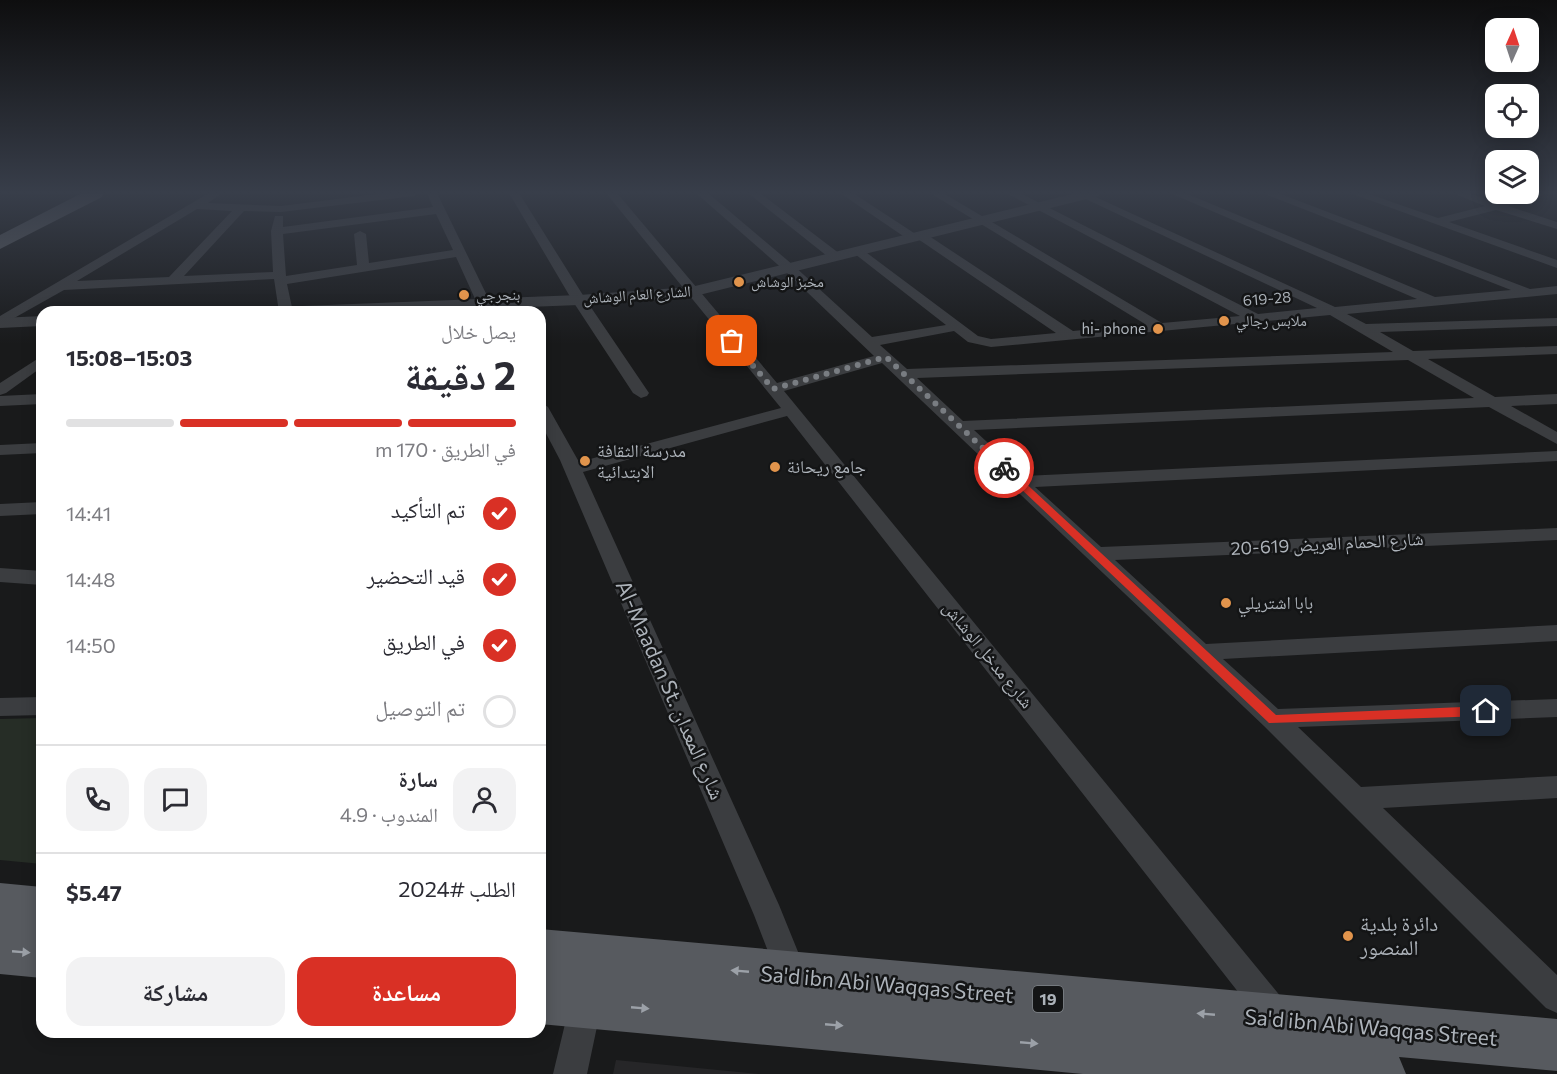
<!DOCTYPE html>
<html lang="ar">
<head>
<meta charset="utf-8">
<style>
	:root { --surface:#fff; --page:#f2f2f3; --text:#2b2b33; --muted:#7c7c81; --line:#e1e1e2; --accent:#d93025 }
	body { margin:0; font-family:Commissioner,"Noto Naskh Arabic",sans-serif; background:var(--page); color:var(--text); direction:rtl; height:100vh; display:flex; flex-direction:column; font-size:22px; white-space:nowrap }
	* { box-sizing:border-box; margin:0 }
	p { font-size:20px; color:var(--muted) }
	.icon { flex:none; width:33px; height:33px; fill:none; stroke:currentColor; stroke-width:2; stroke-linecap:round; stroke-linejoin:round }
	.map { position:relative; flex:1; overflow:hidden; direction:ltr }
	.details { position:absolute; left:36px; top:306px; width:510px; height:732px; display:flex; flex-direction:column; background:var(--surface); border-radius:18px; box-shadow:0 3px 15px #0003; direction:rtl }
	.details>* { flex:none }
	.needle { width:39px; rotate:3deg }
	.buttons { position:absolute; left:1485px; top:18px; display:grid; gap:12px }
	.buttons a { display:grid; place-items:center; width:54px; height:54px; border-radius:12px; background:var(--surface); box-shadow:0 3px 15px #0003; font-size:30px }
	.pin { position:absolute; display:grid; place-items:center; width:51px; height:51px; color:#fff; margin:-26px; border-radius:12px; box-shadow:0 3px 9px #0006 }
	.courier { position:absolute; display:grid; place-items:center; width:60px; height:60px; margin:-30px; border:4px solid #d93025; border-radius:50%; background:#fff; color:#222; box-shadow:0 2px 8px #0007 }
	.overview em { font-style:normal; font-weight:700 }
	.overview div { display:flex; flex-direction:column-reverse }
	.overview { display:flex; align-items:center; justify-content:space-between; height:102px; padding:0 30px }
	h1 { font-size:39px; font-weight:700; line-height:45px }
	.bar { display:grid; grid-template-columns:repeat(4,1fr); gap:9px 6px; align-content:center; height:72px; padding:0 30px }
	.bar i { height:8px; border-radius:4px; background:var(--line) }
	.bar .on { background:var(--accent) }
	.bar p { grid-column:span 4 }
	.line { display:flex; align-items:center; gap:15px; padding:0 30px; border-top:2px solid var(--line) }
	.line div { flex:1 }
	.round { display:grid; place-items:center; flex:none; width:63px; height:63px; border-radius:18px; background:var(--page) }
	ol { padding:0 30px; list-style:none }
	li { display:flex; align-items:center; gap:18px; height:66px }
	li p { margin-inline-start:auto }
	li .icon { padding:6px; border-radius:50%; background:var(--accent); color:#fff; stroke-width:4 }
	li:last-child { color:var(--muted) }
	li i { width:33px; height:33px; border:3px solid var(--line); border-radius:50% }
	.button { display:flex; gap:12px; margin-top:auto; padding:12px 30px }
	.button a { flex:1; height:69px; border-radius:18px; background:var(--accent); color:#fff; font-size:24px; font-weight:700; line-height:69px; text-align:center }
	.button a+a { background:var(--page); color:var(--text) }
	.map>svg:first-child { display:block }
	.built { fill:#262628 }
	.green { fill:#262d26 }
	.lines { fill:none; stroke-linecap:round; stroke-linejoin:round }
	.minor { fill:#3b3d40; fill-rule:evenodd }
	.tertiary { fill:#3b3d40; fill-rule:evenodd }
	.primary { fill:#575a5f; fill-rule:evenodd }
	.oneway { fill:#9ca1a8 }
	.route { fill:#d93025 }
	.done { stroke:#797d82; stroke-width:6; stroke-dasharray:0 10.8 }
	.poi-dot { fill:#e1944c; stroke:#141516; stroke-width:2 }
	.labels { text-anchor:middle; stroke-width:5; stroke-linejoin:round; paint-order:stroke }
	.far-poi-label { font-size:15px; fill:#adb3ba; stroke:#141516; text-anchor:start }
	.far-street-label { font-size:15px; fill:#adb3ba; stroke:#141516 }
	.shield { fill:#141516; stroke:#7f8489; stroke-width:1.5 }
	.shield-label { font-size:16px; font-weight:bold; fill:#adb3ba }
	.poi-label { font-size:18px; fill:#adb3ba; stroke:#141516; text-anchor:start }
	.street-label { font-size:18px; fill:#adb3ba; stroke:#141516 }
	.near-street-label { font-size:21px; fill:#adb3ba; stroke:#141516 }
	.near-poi-label { font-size:21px; fill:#adb3ba; stroke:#141516; text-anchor:start }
</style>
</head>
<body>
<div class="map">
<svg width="1557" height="1074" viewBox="0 0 1557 1074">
	<rect width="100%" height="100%" fill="#191a1b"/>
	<!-- built -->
	<path class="built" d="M616,1060L759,1074H613Z"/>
	<!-- green -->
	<path class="green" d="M42,718V864L0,860V719Z"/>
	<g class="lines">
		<!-- minor -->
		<path class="minor" d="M209,193H222L208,203L281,206L385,193H419L414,196L281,212L244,211L184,276L273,272L271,231L275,216H283V227L433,207L427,193H437L495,312H481L456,257L287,284L293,312H279L274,279L64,290L0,326V316ZM197,209L232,211L169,277L77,281ZM436,214L453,250L369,263L366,234L360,231L354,234L357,265L286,276L283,234Z
			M509,193H519L586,300L649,393L647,396L641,398L633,393L572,300Z
			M606,193H617L777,383L874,356L785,271L696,193H708L793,265L872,337L946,325L855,254V248L859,247L978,336L991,339L1056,333L918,239L909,240L840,193H853L917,235L926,234L1073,331L1145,324L930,193H943L1162,323L1240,316L1006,193H1020L1258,314L1317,308L1073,193H1087L1335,307L1417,299L1170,193H1185L1435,297L1511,290L1262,193H1278L1530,289L1557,286V294L1347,314L1366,324L1557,318V326L1380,332L1413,351L1557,346V354L1428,359L1495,397L1557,394V404L1511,406L1557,432V444L1489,407L974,430L1024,476L1557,451V461L1035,487L1101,547L1557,528V540L1115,560L1206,644L1557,625V641L1223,659L1278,709L1557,699V717L1298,727L1361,787L1557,776V798L1383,808L1557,975V1013L1546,1008L1264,726L882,363L784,391L1286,1003L1291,1014L1286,1025L1275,1030L1264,1025L787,416L583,472L779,905L807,974L803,985L792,989L781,985L754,915L560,460L540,422V402L548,407L579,462L781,408ZM1330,315L1393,352L907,369L880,345L954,331L968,342L991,347ZM1408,360L1474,398L963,421L917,378Z
			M748,193H760L840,254V260H832Z
			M1350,193H1366L1438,218L1485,206L1452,193H1469L1497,203L1531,193H1549L1508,206L1557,222V229L1496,210L1449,222L1557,260V268Z
			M42,356V367L6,393L0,395V383Z
			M42,394V404L0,406V396Z
			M42,443V453L0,455V445Z
			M42,502V514L0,516V504Z
			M0,568L42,571V585L0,582Z
			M42,697V715L0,716V698Z
			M586,987L597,992L602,1003L587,1074H553L570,1003L575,992Z"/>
		<!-- tertiary -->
		<path class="tertiary" d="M1077,193H1100L1099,196L691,297L579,305L403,312H269L277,307L579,295L691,287Z
			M42,316V326L0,328V318Z"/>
		<!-- primary -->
		<path class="primary" d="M82,193H104L102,197L0,249V235Z
			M0,883L42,887V978L0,974Z
			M540,929L1557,1019V1071L1399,1057L1406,1074H1083L540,1024Z"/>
	</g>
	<!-- one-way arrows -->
	<defs><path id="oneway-solid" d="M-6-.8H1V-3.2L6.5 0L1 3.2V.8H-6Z" transform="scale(1.5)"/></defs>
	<g class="oneway">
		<use href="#oneway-solid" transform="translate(21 952) rotate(5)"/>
		<use href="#oneway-solid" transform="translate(740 971) rotate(-175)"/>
		<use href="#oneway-solid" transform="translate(640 1008) rotate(5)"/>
		<use href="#oneway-solid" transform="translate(1206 1014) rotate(-175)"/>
		<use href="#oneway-solid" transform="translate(834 1025) rotate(5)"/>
		<use href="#oneway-solid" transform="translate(1029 1043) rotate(5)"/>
	</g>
	<!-- sky -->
	<linearGradient id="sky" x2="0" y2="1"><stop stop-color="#0e0e0f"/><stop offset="0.56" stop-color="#383e4a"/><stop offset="1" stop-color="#383e4a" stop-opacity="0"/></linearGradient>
	<rect width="1557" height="344" fill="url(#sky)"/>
	<!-- route -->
	<path class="route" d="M1001,466H1007L1276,715L1486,706L1492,711L1486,716L1269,723L1001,470Z"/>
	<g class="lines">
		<!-- done -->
		<path class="done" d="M732,341L773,389L886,357L1004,468"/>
	</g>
	<!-- markers -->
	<g class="poi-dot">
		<circle cx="739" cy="282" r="6"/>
		<circle cx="464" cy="295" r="6"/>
		<circle cx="1224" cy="321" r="6"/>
		<circle cx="1158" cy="329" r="6"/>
		<circle cx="585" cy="461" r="6"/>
		<circle cx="775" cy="467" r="6"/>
		<circle cx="1226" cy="603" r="6"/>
		<circle cx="1348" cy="936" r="6"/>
	</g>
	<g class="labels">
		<!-- far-poi labels -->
		<g class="far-poi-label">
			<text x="751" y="287">مخبز الوشاش</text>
			<text x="476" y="300">بنجرجي</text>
			<text x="1236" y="326">ملابس رجالي</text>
			<text x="1146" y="334" text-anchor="end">hi- phone</text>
		</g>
		<!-- far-street labels -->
		<g class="far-street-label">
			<text transform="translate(637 295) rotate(-4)" y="5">الشارع العام الوشاش</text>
			<text transform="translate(1267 299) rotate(-5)" y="5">619-28</text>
		</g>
		<!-- shield labels -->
		<rect class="shield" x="1033" y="986" width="30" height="26" rx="4.5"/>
		<g class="shield-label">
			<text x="1048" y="1005">19</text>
		</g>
		<!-- poi labels -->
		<g class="poi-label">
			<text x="597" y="457">مدرسة الثقافة<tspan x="597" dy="21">الابتدائية</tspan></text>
			<text x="787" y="473">جامع ريحانة</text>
			<text x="1238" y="609">بابا اشتريلي</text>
		</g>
		<!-- street labels -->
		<g class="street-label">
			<text transform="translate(1327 544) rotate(-3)" y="6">شارع الحمام العريض 619-20</text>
			<text transform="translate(988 655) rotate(51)" y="6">شارع مدخل الوشاش</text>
		</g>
		<!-- near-street labels -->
		<g class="near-street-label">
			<text transform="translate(670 690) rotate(66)" y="7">Al-Maadan St. شارع المعدان</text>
			<text transform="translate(887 985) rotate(5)" y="7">Sa'd ibn Abi Waqqas Street</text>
			<text transform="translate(1371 1028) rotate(5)" y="7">Sa'd ibn Abi Waqqas Street</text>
		</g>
		<!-- near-poi labels -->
		<g class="near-poi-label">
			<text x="1360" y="931">دائرة بلدية<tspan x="1360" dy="24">المنصور</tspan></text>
		</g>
	</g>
</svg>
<div class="buttons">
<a><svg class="needle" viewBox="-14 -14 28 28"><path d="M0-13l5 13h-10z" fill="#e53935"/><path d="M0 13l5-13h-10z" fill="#7c7c81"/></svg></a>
<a><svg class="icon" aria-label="locate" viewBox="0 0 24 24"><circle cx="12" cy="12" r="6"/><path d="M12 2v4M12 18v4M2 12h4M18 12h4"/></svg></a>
<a><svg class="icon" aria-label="layers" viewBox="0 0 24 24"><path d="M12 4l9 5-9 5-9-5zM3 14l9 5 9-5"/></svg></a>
</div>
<div class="pin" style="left:732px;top:341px;background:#ea580c"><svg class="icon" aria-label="bag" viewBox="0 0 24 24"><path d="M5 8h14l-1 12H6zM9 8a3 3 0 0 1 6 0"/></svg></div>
<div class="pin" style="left:1486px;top:711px;background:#1f2937"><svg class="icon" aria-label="home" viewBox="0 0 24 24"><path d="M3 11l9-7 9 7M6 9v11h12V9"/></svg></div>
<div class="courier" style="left:1004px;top:468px"><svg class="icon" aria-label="bike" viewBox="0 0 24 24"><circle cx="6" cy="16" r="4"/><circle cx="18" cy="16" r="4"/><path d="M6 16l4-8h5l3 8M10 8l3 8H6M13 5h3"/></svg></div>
<section class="details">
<div class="overview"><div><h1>2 دقيقة</h1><p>يصل خلال</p></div><em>15:03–15:08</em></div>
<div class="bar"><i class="on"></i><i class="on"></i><i class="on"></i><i></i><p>في الطريق · 170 m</p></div>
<ol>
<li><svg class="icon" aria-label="check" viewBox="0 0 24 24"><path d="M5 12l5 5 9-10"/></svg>تم التأكيد<p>14:41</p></li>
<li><svg class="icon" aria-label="check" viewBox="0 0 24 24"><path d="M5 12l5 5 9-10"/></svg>قيد التحضير<p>14:48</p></li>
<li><svg class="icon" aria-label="check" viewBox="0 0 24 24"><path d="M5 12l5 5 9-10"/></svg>في الطريق<p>14:50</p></li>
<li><i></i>تم التوصيل</li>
</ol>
<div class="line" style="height:108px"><a class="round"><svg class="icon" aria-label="person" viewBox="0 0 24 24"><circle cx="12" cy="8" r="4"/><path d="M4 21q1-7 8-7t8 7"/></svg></a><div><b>سارة</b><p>المندوب · 4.9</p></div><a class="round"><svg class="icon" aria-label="chat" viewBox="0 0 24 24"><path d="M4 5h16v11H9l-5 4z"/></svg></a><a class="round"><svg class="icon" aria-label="phone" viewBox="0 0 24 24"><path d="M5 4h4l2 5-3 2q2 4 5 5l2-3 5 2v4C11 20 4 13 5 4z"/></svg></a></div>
<div class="line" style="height:78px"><div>الطلب #2024</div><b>$5.47</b></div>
<div class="button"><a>مساعدة</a><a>مشاركة</a></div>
</section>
</div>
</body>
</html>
